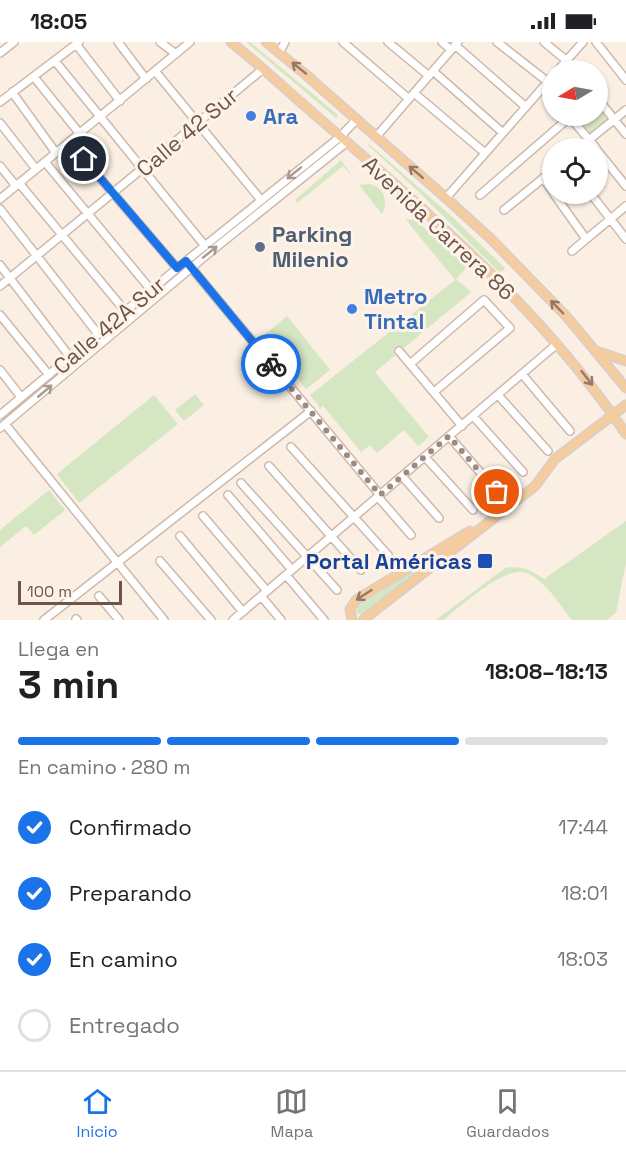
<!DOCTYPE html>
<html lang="es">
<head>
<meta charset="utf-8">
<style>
	:root { --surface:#fff; --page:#f6f6f6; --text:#202124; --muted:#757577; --line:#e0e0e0; --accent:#1a73e8 }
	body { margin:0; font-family:"Space Grotesk",sans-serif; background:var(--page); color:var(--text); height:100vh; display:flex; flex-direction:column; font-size:22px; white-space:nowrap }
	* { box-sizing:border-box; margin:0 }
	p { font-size:20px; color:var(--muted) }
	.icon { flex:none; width:33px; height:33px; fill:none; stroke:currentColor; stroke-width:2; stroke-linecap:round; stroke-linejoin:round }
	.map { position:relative; height:578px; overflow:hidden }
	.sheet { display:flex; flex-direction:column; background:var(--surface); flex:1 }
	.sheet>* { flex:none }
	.needle { width:39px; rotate:260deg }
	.tools { position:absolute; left:542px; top:18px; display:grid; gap:12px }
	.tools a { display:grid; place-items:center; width:66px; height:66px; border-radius:50%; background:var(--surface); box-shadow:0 2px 4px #0004; font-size:30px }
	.scale { position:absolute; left:18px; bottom:15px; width:104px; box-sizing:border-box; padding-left:6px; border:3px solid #70544b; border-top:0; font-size:16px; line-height:21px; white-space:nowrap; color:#70544b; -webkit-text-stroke:4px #fef3e8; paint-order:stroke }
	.pin { position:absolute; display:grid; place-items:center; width:51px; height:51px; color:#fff; margin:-26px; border:3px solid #fff; border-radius:50%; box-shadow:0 2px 6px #0007 }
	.courier { position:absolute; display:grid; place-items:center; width:60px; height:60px; margin:-30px; border:4px solid #1a73e8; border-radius:50%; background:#fff; color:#222; box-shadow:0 2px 8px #0007 }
	.overview em { font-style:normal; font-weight:800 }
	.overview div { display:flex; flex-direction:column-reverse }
	.overview { display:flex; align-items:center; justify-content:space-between; height:102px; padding:0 18px }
	h1 { font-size:39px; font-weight:800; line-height:45px }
	.bar { display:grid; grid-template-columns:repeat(4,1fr); gap:9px 6px; align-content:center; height:72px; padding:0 18px }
	.bar i { height:8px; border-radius:4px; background:var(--line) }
	.bar .selected { background:var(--accent) }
	.bar p { grid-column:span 4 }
	ol { padding:0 18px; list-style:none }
	li { display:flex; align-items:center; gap:18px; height:66px }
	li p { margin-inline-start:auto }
	li .icon { padding:6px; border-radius:50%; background:var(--accent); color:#fff; stroke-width:4 }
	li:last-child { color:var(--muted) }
	li i { width:33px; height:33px; border:3px solid var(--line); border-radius:50% }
	.status { display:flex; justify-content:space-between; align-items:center; height:42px; padding:0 30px; background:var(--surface); direction:ltr }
	.status svg { height:16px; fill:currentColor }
	.menu { display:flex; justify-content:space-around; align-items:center; height:84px; border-top:2px solid var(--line); background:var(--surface); font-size:16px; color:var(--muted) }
	.menu a { display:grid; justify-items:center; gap:3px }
	.menu .selected { color:var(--accent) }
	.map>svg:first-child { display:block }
	.green { fill:#d5e6c2 }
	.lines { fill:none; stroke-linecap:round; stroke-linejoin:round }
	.minor-casing { stroke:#cdb8ad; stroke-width:10 }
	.major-casing { stroke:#d7cfcd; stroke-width:11 }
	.minor { stroke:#fff; stroke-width:7 }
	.major { stroke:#f5cc9f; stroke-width:8 }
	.oneway { stroke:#987864 }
	.oneway2 { stroke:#a99893 }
	.done { stroke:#a08a80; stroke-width:6; stroke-dasharray:0 10.8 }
	.route { stroke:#1a73e8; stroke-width:8 }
	.shop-dot { fill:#3f7fe0; stroke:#fef3e8; stroke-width:2 }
	.service-dot { fill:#5c6f8a; stroke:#fef3e8; stroke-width:2 }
	.transit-dot { fill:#1a4fb4; stroke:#fef3e8; stroke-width:2 }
	.labels { text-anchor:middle; stroke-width:6; stroke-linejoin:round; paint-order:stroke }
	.shop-label { font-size:22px; font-weight:bold; fill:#366cbe; stroke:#fef3e8; text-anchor:start }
	.street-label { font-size:22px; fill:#70544b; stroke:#fef3e8 }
	.service-label { font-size:22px; font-weight:bold; fill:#4e5e75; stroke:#fef3e8; text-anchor:start }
	.transit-label { font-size:22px; font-weight:bold; fill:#164399; stroke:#fef3e8; text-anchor:end }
</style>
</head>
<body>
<div class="status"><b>18:05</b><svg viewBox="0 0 49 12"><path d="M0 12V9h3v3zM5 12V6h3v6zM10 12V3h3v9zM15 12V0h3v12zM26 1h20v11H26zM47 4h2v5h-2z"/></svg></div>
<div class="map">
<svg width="626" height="578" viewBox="0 0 626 578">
	<rect width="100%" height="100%" fill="#faefe2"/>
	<!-- green -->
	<path class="green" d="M246,0H250L338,73L336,76Z
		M598,64L609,77L591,92L580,79L587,74H597Z
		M369,102L448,171L505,226L500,231L420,151L368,103Z
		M341,118L353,135L343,124L297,161L295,158Z
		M370,142C385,146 388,159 382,172L359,143Z
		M414,177L467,225L456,237L471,250L375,330L429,395L418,404L404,388L377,411L370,403L361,410L323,364L320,366L310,353L455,238L406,178Z
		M287,274L330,328L306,347L263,294Z
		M195,352L204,363L184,379L175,368Z
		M154,353L178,382L79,461L57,432Z
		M49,448L65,468L34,493L26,484L0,505V488Z
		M626,479V520L616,571L606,578H572C559,562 546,539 527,531C506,522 460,565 443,578H436L505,526C522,523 531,528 544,537Z
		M432,517L433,519L363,573L356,571L358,564Z"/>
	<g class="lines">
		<defs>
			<path id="minor" d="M118,0L146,37
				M160,0L176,12
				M343,0L409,57
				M388,0L429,34
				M442,0L451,8
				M497,0L548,40
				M544,0L567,19L575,28
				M596,0L626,38
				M76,2L120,59
				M455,3L526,65
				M0,11L14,0
				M279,11L285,0
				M55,19L205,204
				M558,28L583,0
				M155,29L261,158
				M433,29L503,91
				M34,35L80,92
				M545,44L552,52
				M12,50L56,111
				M414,51L485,111
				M597,56L626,92
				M0,60L79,0
				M569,74L596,106
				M0,81L36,127
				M376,95L458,0
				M70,101L177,226
				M579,106L626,68
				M597,108L626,144
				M45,120L151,248
				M0,124L16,144
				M543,136L552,149
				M19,141L125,269
				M554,152L586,197
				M591,152L626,197
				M480,153L570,75
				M446,156L552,35
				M0,157L190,0
				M0,167L98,292
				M504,168L552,129
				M572,209L626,164
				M0,223L70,315
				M189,223L380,453
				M0,244L263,27
				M0,273L49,333
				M399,309L462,384
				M410,322L484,258L510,286L434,350
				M0,328L21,355
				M522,332L570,389
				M498,353L548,409
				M0,373L186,219L340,95L356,78
				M473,374L523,430
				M5,382L164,578
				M0,386L209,211L347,100
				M449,394L497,450
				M291,405L388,513
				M425,415L473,468
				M269,424L361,528
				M402,434L439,476
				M241,441L337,548
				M228,453L292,528
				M378,455L411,493
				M203,474L267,549
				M180,494L243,570
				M160,519L211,578
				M286,533L324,578
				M99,554L119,578
				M261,554L281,578
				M76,577L77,578
				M44,578L311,369
				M233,578L557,302"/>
			<path id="major" d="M231,0C269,31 304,64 341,95C445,185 549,278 626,392
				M266,0L305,32L446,156L491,197L567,275L626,346
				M599,310L626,319
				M352,578L350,567L356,558L470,489
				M363,578L535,444L555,417L626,363"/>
		</defs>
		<!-- minor casing -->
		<use href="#minor" class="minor-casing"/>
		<!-- major casing -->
		<use href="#major" class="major-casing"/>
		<!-- minor -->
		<use href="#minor" class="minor"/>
		<!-- major -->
		<use href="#major" class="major"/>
	</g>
	<!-- one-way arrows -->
	<defs><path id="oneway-shaft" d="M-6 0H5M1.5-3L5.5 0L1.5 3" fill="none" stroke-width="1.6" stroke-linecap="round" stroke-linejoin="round" transform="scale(1.5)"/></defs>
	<g class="oneway">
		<use href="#oneway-shaft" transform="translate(299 26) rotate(-141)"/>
		<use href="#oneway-shaft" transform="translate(416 130) rotate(-139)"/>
		<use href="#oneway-shaft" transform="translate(557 265) rotate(-134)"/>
		<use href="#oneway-shaft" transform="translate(587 336) rotate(52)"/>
		<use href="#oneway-shaft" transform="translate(364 553) rotate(147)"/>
	</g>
	<g class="oneway2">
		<use href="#oneway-shaft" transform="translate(294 131) rotate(141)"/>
		<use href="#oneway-shaft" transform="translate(210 210) rotate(-39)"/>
		<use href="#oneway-shaft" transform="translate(45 349) rotate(-40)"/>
	</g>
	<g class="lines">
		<!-- done -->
		<path class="done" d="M271,322L380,453L449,394L497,450"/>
		<!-- route -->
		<path class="route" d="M84,117L177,226L186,219L271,322"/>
	</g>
	<!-- markers -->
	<g class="shop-dot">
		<circle cx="251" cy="74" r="6"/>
		<circle cx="352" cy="267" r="6"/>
	</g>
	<circle class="service-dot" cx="260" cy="205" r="6"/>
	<rect class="transit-dot" x="477" y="511" width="16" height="16" rx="3"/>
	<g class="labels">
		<!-- shop labels -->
		<g class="shop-label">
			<text x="263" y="82">Ara</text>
			<text x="364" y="262">Metro<tspan x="364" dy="25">Tintal</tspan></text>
		</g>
		<!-- street labels -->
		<g class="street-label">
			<text transform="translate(187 90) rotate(-40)" y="8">Calle 42 Sur</text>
			<text transform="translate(439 186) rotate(43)" y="8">Avenida Carrera 86</text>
			<text transform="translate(109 283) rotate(-40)" y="8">Calle 42A Sur</text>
		</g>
		<!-- service labels -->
		<g class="service-label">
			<text x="272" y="200">Parking<tspan x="272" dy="25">Milenio</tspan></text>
		</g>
		<!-- transit labels -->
		<g class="transit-label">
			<text x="472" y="527">Portal Américas</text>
		</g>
	</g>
</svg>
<div class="tools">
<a><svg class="needle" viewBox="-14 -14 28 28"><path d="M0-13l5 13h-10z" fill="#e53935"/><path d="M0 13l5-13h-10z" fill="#757577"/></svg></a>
<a><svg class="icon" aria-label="locate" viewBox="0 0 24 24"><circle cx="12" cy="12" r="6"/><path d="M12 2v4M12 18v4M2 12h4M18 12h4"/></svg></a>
</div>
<div class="scale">100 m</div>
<div class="pin" style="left:497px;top:450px;background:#ea580c"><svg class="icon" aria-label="bag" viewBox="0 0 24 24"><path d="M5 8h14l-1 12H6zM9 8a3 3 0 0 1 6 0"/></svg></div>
<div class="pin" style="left:84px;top:117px;background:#1f2937"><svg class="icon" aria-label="home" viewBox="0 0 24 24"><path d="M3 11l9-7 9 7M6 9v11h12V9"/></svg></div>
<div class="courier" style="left:271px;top:322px"><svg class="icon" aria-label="bike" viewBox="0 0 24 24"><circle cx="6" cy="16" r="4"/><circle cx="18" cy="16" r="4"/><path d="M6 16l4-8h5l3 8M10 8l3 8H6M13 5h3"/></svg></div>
</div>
<section class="sheet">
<div class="overview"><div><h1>3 min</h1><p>Llega en</p></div><em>18:08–18:13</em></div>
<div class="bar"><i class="selected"></i><i class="selected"></i><i class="selected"></i><i></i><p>En camino · 280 m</p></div>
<ol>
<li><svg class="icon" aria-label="check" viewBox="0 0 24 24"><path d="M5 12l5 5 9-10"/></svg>Confirmado<p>17:44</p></li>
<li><svg class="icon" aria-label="check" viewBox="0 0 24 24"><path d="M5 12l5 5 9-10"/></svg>Preparando<p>18:01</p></li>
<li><svg class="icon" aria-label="check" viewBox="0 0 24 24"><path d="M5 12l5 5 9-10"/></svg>En camino<p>18:03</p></li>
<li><i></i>Entregado</li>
</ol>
</section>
<nav class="menu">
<a class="selected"><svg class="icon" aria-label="home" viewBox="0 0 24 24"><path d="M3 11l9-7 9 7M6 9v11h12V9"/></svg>Inicio</a>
<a><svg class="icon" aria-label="map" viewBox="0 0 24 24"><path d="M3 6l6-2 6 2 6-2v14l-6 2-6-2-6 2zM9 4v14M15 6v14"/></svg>Mapa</a>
<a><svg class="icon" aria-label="saved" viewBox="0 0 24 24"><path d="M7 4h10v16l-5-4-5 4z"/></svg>Guardados</a>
</nav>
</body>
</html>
